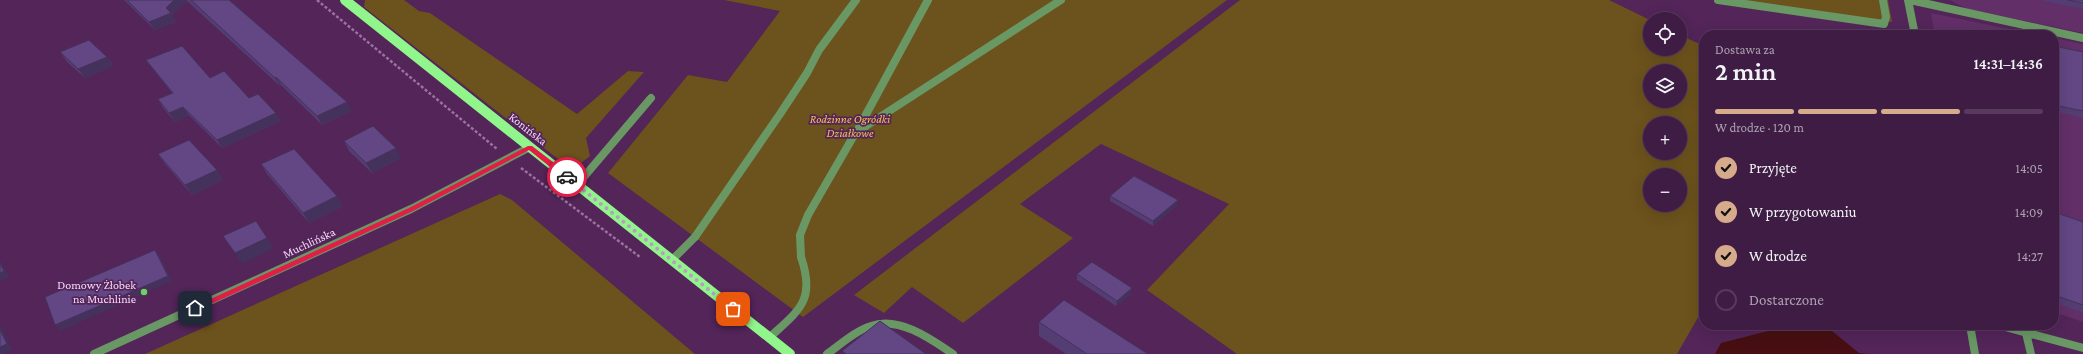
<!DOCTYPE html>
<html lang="pl">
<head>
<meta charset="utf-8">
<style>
	:root { --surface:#3e1c43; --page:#45254a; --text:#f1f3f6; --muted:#ada1b2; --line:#573a5c; --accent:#d6ab8b }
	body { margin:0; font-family:"Crimson Pro",serif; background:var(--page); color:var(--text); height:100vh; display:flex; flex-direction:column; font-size:15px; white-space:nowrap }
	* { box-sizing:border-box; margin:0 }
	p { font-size:13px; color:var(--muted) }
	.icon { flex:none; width:22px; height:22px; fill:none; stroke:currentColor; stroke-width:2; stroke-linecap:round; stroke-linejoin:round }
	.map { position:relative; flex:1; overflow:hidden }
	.details { position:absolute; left:1699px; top:30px; width:360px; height:300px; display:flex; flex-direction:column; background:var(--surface); border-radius:16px; box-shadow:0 4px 16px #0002,0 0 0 1px var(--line) }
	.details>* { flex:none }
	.controls { position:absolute; left:1643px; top:12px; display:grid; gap:8px }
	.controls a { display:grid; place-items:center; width:44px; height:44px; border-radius:50%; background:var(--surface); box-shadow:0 4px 16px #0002,0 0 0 1px var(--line); font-size:20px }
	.pin { position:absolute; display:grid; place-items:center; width:34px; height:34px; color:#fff; margin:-17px; border-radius:8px; box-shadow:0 2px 6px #0006 }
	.courier { position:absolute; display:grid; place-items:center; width:40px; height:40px; margin:-20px; border:3px solid #e11d48; border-radius:50%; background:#fff; color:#222; box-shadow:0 1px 5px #0007 }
	.overview em { font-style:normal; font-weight:600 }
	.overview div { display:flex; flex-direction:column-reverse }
	.overview { display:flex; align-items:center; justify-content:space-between; height:68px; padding:0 16px }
	h1 { font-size:26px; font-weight:600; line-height:30px }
	.bar { display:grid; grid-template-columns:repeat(4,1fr); gap:6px 4px; align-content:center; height:48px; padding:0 16px }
	.bar i { height:5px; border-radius:3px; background:var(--line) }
	.bar .active { background:var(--accent) }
	.bar p { grid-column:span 4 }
	ol { padding:0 16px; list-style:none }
	li { display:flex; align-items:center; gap:12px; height:44px }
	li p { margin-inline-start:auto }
	li .icon { padding:4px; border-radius:50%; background:var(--accent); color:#111; stroke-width:4 }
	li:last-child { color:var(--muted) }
	li i { width:22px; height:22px; border:2px solid var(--line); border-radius:50% }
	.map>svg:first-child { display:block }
	.built { fill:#622f68 }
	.green { fill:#6c521c; fill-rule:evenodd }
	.water { fill:#470f11 }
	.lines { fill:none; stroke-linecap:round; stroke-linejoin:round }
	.path { stroke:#99739e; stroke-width:2.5; stroke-dasharray:3 2; stroke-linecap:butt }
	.lane { stroke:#699865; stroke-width:8 }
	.street { stroke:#699865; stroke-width:8 }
	.primary { stroke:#90f58a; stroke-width:10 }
	.wall { fill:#543d72 }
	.shaded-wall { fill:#45325c }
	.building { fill:#624784; stroke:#45325c }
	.route { fill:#e11d48 }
	.done { stroke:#bd9bc1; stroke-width:4; stroke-dasharray:0 7.2 }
	.poi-dot { fill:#69d464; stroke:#532559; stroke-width:1.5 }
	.labels { text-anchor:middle; stroke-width:3.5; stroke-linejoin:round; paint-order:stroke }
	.park-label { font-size:12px; font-style:italic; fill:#f6c155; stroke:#532559 }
	.street-label { font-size:12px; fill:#f6daf9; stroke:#532559 }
	.poi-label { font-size:12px; fill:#f6daf9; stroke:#532559; text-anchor:end }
</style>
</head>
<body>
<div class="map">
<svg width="2083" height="354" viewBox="0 0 2083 354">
	<rect width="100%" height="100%" fill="#532559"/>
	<!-- built -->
	<path class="built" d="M1950,0H2083V33L1967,9Z
		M1931,13L2038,35H1935Z
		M2054,38L2083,44V322L2054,312Z"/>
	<!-- green -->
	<path class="green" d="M365,0H404L419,11L430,13L577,114L628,71L644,72L586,138L590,156L572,170L364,7Z
		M724,0H1227L803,317L608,173L688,75L727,82L780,11Z
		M1240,0H1609L1650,20V49H1680V35L1704,46V307L1677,354H1237L1147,290L1229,204L1101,144L1020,204L1073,238L963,323L912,287L884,313L854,295ZM1650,71H1680V101H1650ZM1650,123H1680V153H1650ZM1650,175H1680V205H1650Z
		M1739,0H1888L1892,22L1885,21Z
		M500,194L512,200L695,354H145Z"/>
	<!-- water -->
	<path class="water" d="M1776,329L1832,331L1859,353L1867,354H1715L1721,343Z"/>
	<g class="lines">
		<!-- path -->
		<path class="path" d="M317,0L497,149
			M521,168L640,257"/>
		<!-- lane -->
		<path class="lane" d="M1718,0L1884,24L1886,17L1883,0
			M856,133L928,0
			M695,237L780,114L807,73L819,50L856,0
			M801,257L800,235L808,215L853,137L866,126L1061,0
			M1998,325L2083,348
			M2026,333L2031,354
			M827,354C841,344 855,331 871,326C899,316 931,339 953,354"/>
		<!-- street -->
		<path class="street" d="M1908,0L1915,35
			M1910,0L2083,38
			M577,185L651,98
			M672,260L695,237
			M1970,325L1975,354
			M769,338C799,310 816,301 801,257
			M94,354L411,209L530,147"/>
		<!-- primary -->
		<path class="primary" d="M345,0L790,354"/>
	</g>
	<!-- wall -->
	<path class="wall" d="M124,0H229L347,102L351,111L322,125L281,85L280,86L187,1L172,15L176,22L155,30Z
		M2040,0H2083V9Z
		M1969,29L1999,35H1965Z
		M2054,46L2083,52V118L2054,111Z
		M60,52L107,57L113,66L85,78L67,62Z
		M146,60L210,78L249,98L281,121L222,148L189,115L175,122L163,108L158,99L172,93L152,68Z
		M344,141L401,158L372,173L349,151Z
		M158,154L217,170L223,180L192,195L165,164Z
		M261,164L337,196L343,206L309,223L267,174Z
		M1110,196L1177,205L1153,226L1110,201Z
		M2054,212L2083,222V313L2054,302Z
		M1077,274L1131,294L1116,306L1077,280Z
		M1039,322L1148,354H1066L1039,336Z"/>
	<!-- shaded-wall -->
	<path class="shaded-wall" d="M174,0H187V1L172,15L176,22L155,30L149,22L166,8Z
		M107,57L113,66L85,78L78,69Z
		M276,77L281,85L280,86L275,78Z
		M347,102L351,111L322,125L317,116Z
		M183,107L189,115L175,122L169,113Z
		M276,113L281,121L222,148L217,140Z
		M396,148L401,158L372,173L366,163Z
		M217,170L223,180L192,195L185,185Z
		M337,196L343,206L309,223L303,213Z
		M1178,200L1177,205L1153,226V221Z
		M267,238L274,248L242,264L235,253Z
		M155,250L159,255L172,281L60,331L55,325Z
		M0,260L9,277L0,281Z
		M1132,288L1131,294L1116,306L1117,301Z
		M0,325L12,349L2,354H0Z"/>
	<!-- building -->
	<path class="building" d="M127,0H174L166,8L171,13L149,22Z
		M191,0H229L347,102L317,116L276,77L275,78Z
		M2068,0H2083V3Z
		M1969,29L1999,35H1970Z
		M89,40L107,57L78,69L60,52Z
		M182,46L210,78L224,71L249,98L258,94L276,113L217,140L183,107L169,113L158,99L173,93L146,60Z
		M2054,46L2083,52V111L2054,105Z
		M373,126L396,148L366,163L344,141Z
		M189,140L217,170L185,185L158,154Z
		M294,149L337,196L303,213L261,164Z
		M1134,176L1178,200L1153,221L1110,196Z
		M2054,212L2083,222V305L2054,295Z
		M256,221L267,238L235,253L223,236Z
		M155,250L168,276L55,325L45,297Z
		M1092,262L1132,288L1117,301L1077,274Z
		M0,264L4,271L0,273Z
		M1064,300L1148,354H1087L1039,322Z
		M880,321L926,354H846L842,351Z
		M0,330L7,344L0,347Z"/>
	<!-- route -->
	<path class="route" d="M528,146H532L570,175V179H565L529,150L413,211L198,310H192L191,308L409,208Z"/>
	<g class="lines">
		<!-- done -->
		<path class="done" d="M567,177L733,309"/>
	</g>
	<!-- markers -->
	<circle class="poi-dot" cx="144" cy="292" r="4"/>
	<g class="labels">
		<!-- park labels -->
		<g class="park-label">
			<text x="850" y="123">Rodzinne Ogródki<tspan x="850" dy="14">Działkowe</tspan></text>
		</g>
		<!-- street labels -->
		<g class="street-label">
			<text transform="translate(528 129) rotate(38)" y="4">Konińska</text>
			<text transform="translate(309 243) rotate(-25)" y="4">Muchlińska</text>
		</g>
		<!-- poi labels -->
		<g class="poi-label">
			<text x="136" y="289">Domowy Żłobek<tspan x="136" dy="14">na Muchlinie</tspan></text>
		</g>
	</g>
</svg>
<div class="controls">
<a><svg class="icon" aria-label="locate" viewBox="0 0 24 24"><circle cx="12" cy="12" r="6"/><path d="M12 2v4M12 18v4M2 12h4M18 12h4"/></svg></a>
<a><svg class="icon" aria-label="layers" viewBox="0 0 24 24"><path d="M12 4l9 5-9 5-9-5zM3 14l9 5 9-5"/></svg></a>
<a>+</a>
<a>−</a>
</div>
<div class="pin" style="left:733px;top:309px;background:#ea580c"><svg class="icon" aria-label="bag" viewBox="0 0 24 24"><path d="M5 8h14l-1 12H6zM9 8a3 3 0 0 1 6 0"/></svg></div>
<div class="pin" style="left:195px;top:308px;background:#1f2937"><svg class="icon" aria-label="home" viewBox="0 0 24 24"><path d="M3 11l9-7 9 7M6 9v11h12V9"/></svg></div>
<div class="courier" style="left:567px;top:177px"><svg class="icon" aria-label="car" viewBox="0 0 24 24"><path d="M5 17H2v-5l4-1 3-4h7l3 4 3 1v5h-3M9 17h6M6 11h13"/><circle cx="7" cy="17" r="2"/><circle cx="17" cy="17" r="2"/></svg></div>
<section class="details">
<div class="overview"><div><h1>2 min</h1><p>Dostawa za</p></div><em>14:31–14:36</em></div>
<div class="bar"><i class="active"></i><i class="active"></i><i class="active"></i><i></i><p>W drodze · 120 m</p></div>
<ol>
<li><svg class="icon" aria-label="check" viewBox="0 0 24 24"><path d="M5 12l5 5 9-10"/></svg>Przyjęte<p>14:05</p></li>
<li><svg class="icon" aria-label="check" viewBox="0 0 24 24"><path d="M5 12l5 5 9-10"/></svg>W przygotowaniu<p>14:09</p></li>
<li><svg class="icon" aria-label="check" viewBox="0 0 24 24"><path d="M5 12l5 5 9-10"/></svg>W drodze<p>14:27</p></li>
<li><i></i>Dostarczone</li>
</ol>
</section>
</div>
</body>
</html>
